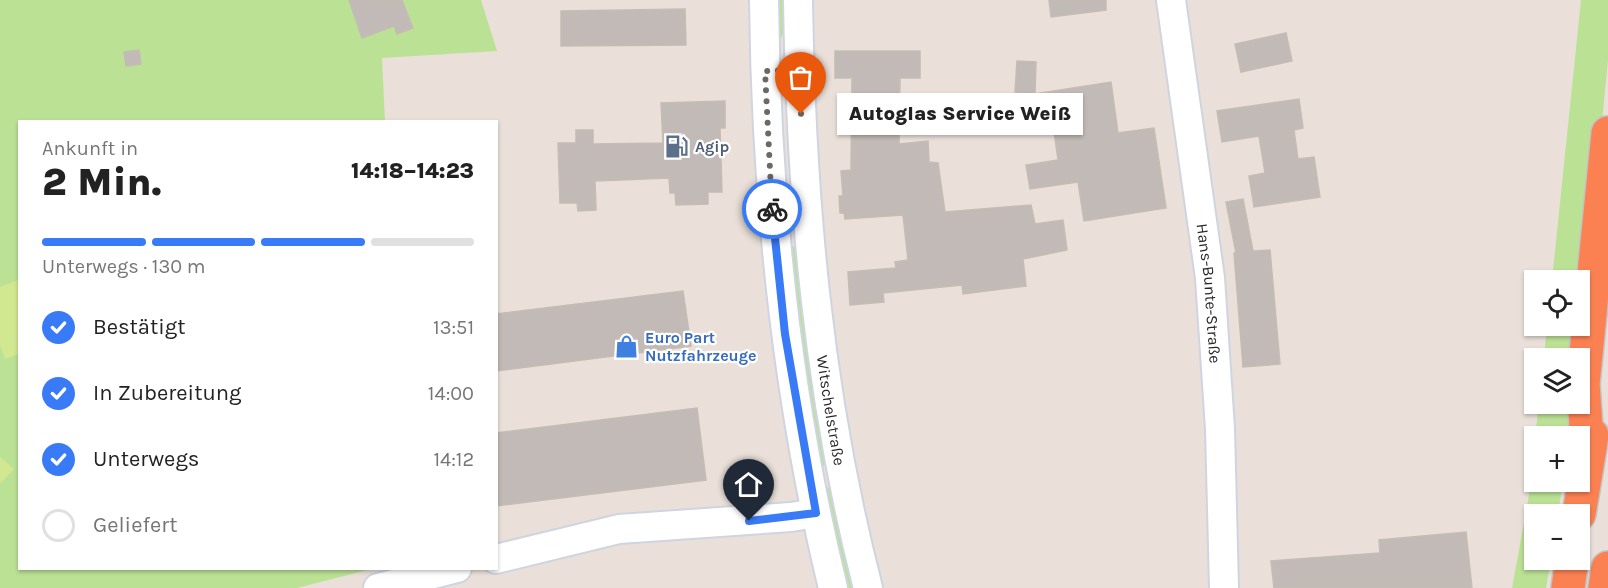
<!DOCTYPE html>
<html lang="de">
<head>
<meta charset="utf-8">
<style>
	:root { --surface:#fff; --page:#f2f2f2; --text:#222; --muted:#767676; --line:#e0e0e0; --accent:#397af7 }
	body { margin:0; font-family:Karla,sans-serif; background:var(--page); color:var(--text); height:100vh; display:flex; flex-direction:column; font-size:22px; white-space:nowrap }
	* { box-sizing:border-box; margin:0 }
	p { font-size:20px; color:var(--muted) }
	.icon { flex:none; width:33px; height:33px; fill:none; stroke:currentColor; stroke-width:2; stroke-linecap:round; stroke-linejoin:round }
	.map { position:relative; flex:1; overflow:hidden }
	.sheet { position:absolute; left:18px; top:120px; width:480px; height:450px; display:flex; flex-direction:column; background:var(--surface); border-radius:0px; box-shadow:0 2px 4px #0004 }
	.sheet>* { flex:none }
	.fabs { position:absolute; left:1524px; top:270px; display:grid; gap:12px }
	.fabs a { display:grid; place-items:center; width:66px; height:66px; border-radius:0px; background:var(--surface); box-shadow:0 2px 4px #0004; font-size:30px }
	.pin { position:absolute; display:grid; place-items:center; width:51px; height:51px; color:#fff; margin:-62px -26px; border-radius:50% 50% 50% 0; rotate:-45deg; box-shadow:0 0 6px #0007 }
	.pin .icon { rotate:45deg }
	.courier { position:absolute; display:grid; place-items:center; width:60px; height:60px; margin:-30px; border:4px solid #397af7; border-radius:50%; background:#fff; color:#222; box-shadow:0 2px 8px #0007 }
	.bubble { position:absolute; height:42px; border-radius:0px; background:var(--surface); box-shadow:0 2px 4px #0004; font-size:20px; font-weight:800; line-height:42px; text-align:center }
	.summary em { font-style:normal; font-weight:800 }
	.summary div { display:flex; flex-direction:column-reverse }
	.summary { display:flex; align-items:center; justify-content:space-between; height:102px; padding:0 24px }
	h1 { font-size:39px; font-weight:800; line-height:45px }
	.bar { display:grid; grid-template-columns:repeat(4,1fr); gap:9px 6px; align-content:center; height:72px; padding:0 24px }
	.bar i { height:8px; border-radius:4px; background:var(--line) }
	.bar .current { background:var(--accent) }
	.bar p { grid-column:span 4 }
	ol { padding:0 24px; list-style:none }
	li { display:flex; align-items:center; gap:18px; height:66px }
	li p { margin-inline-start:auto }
	li .icon { padding:6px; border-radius:50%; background:var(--accent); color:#fff; stroke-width:4 }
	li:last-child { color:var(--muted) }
	li i { width:33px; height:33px; border:3px solid var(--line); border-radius:50% }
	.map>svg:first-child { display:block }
	.green { fill:#bbe195 }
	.pitch { fill:#d1e891 }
	.building { fill:#c2bab6; stroke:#c5bcb3; stroke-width:1.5 }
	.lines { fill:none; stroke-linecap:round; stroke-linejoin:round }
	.minor-casing { stroke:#ced5e1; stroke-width:32 }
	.highway-casing { stroke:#c3c3c3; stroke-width:36 }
	.minor { stroke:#fff; stroke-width:28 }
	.highway { stroke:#fc8152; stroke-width:33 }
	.done { stroke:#6b6865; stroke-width:6; stroke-dasharray:0 10.8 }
	.route { stroke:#397af7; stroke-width:8 }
	.labels { text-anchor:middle; stroke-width:4.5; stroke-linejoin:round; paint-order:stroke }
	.service-label { font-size:16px; font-weight:bold; fill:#4e5e75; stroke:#fff; text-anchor:start }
	.street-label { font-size:16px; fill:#272727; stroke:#fff }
	.shop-label { font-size:16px; font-weight:bold; fill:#366cbe; stroke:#fff; text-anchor:start }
</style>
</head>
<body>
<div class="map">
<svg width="1608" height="588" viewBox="0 0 1608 588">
	<rect width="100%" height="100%" fill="#eae0d9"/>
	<!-- green -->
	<path class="green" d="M0,0H481L497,51L382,58L385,121L20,122V568L371,569L297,588H0Z
		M773,0H786L785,29L778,45Z
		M1581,0H1608V60L1579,358H1544L1547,326H1580V280H1552Z
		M787,245L798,247L829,461L820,469Z
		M1539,404H1574L1570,436H1535Z
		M1534,444V482H1563L1558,514H1534V560H1551L1546,588H1512L1529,495Z
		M832,486L858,588H843L821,490Z"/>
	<!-- pitch -->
	<path class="pitch" d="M18,280L19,354L5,359L0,346V287Z
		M0,457L14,469L0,484Z"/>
	<!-- building -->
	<path class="building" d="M349,0H402L413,28L397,34L394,26L362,38Z
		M1049,0H1106V10L1051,17Z
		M685,9L686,45L561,46V11Z
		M1286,33L1292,61L1241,72L1235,44Z
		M139,50L141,64L126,66L124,52Z
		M835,51H920V78H900L899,144L928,141L929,162L938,163L945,212L1031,205L1035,224L1063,220L1067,250L1023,259L1026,286L963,294L962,285L883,293L884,302L850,305L848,272L896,268L895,262L908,260L903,215L845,219L844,213H840L839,196H843L841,171L851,170L852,78H835Z
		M1017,61L1036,62L1035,94L1015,92Z
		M1111,82L1118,133L1154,128L1166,208L1084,221L1078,182L1030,189L1026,165L1058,160L1052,117L1038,119L1035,94Z
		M1299,99L1303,128L1294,130L1298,159L1314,157L1320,197L1254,207L1249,176L1265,173L1259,136L1222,142L1217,111Z
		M725,101V128H720L722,192H708V204L676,205L675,193H670L669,178L595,181L596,210L578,211L577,203H560L558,143H576V130H593V144L663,143L661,103Z
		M1243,199L1253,251L1270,250L1280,364L1243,367L1234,253H1236L1226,202Z
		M683,291L691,346L496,371V314Z
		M697,408L706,480L496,506V433Z
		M1466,532L1472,588H1274L1271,561L1380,553L1379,540Z"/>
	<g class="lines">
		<defs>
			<g id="minor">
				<path d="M764,0C766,199 786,395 833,588"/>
				<path id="s1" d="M798,0C801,199 818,395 868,588"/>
				<path id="s2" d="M1171,0L1210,278L1220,429L1224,588"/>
				<path d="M496,559L619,529L791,517L816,513"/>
				<path d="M378,588L457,568"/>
			</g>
			<path id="highway" d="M1588,455L1583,384L1608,133
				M1579,514L1592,435
				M1568,588L1572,560
				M1605,588L1608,568"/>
		</defs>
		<!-- minor casing -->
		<use href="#minor" class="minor-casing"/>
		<!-- highway casing -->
		<use href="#highway" class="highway-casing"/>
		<!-- minor -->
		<use href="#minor" class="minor"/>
		<!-- highway -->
		<use href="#highway" class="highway"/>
	</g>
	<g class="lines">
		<!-- done -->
		<path class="done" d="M772,209L765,71L799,70L801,114"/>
		<!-- route -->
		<path class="route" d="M749,521L816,513L785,334L772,209"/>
	</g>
	<!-- icons -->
	<defs>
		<symbol id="fuel-bare" viewBox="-9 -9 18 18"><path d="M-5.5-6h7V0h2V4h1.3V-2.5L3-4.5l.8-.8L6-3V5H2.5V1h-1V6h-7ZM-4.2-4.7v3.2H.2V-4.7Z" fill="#5c6f8a" stroke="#fff" stroke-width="2.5" paint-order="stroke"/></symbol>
		<symbol id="shop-bare" viewBox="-9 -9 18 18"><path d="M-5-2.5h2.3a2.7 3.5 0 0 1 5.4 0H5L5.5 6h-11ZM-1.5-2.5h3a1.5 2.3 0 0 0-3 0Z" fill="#3f7fe0" stroke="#fff" stroke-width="2.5" paint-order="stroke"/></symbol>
	</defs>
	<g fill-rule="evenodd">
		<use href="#fuel-bare" x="660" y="130" width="33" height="33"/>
		<use href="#shop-bare" x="610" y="330" width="33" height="33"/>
	</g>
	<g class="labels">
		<!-- service labels -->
		<g class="service-label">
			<text x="695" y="152">Agip</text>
		</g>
		<!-- street labels -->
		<g class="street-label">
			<text dy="6" stroke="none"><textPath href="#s2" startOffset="296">Hans-Bunte-Straße</textPath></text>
			<text dy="6" stroke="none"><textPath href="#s1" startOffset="412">Witschelstraße</textPath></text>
		</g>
		<!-- shop labels -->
		<g class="shop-label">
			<text x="645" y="343">Euro Part<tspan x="645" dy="18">Nutzfahrzeuge</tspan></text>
		</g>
	</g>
</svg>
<div class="fabs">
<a><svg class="icon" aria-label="locate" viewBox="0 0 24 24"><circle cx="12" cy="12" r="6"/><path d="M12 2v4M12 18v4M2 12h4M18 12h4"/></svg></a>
<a><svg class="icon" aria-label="layers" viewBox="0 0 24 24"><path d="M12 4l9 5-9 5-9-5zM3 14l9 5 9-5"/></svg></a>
<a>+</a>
<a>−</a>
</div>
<div class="pin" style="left:801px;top:114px;background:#ea580c"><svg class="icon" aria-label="bag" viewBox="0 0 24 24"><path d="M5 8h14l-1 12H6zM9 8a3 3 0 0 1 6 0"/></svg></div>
<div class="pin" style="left:749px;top:521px;background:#1f2937"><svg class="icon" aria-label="home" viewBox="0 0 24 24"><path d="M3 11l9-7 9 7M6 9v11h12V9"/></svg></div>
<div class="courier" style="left:772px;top:209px"><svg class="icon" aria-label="bike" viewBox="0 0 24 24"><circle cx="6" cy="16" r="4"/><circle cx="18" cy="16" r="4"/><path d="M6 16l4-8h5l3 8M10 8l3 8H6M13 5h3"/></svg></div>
<div class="bubble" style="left:837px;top:93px;width:246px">Autoglas Service Weiß</div>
<section class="sheet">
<div class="summary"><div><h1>2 Min.</h1><p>Ankunft in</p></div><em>14:18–14:23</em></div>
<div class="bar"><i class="current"></i><i class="current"></i><i class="current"></i><i></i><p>Unterwegs · 130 m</p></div>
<ol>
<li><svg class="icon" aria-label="check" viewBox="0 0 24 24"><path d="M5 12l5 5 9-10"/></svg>Bestätigt<p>13:51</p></li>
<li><svg class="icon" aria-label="check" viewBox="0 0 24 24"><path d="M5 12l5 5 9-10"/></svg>In Zubereitung<p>14:00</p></li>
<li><svg class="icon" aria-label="check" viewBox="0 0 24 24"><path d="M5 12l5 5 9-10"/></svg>Unterwegs<p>14:12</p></li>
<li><i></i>Geliefert</li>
</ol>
</section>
</div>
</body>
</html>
